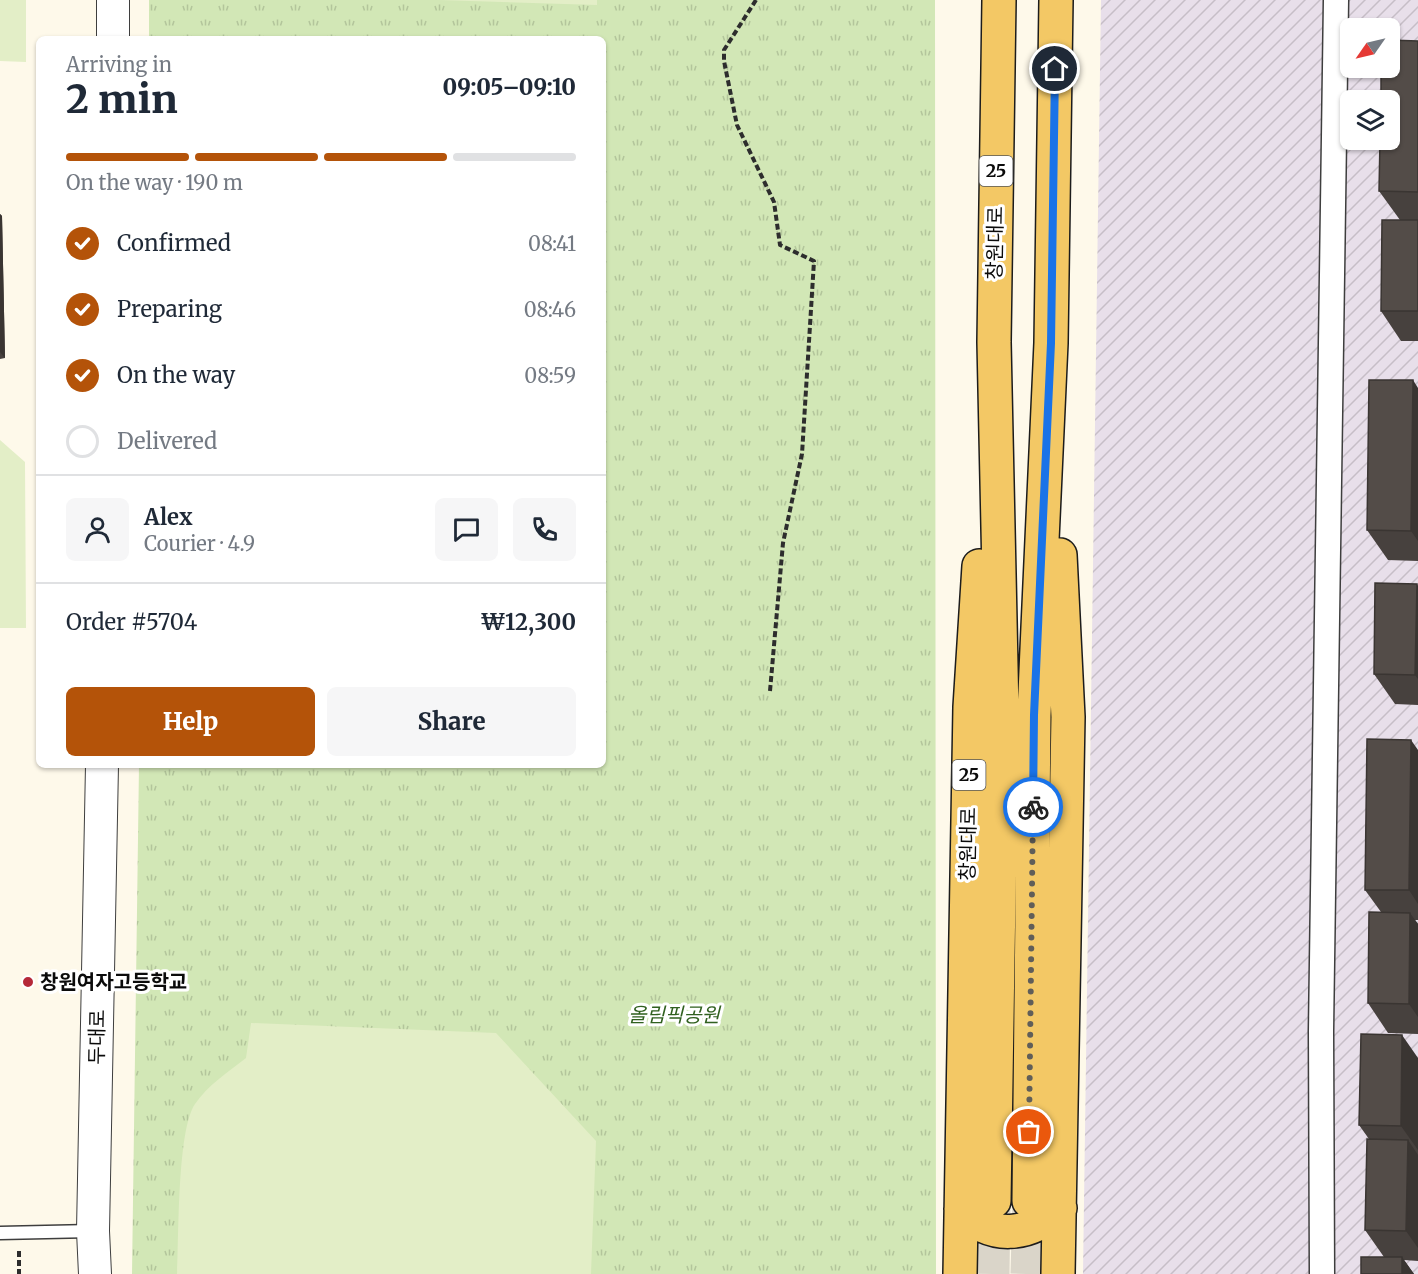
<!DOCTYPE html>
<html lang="en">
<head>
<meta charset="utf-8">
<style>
	:root { --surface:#fff; --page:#f6f6f7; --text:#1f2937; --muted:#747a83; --line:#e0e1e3; --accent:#b45309 }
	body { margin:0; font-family:Merriweather,"Noto Sans KR",serif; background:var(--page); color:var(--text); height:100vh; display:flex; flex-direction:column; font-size:22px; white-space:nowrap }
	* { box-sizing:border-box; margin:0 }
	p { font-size:20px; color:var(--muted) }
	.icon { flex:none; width:33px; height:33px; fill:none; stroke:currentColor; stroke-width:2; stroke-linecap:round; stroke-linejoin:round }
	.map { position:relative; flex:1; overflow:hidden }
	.side { position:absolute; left:36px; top:36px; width:570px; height:732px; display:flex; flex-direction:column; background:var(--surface); border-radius:9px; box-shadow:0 2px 4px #0004 }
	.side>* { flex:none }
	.needle { width:39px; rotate:236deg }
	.buttons { position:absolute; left:1340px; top:18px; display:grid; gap:12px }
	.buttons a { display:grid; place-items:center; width:60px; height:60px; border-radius:9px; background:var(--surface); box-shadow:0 2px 4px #0004; font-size:30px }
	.pin { position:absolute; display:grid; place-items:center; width:51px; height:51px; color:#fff; margin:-26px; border:3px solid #fff; border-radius:50%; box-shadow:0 2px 6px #0007 }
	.courier { position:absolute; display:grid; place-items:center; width:60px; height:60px; margin:-30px; border:4px solid #1a73e8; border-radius:50%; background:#fff; color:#222; box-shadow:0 2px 8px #0007 }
	.headline em { font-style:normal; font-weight:800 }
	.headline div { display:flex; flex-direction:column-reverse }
	.headline { display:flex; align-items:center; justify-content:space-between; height:102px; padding:0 30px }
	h1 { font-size:39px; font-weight:800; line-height:45px }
	.bar { display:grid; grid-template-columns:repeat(4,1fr); gap:9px 6px; align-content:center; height:72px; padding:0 30px }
	.bar i { height:8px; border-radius:4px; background:var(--line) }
	.bar .on { background:var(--accent) }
	.bar p { grid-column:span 4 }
	.line { display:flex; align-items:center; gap:15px; padding:0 30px; border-top:2px solid var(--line) }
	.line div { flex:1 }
	.round { display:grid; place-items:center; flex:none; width:63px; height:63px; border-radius:9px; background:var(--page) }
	ol { padding:0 30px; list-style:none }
	li { display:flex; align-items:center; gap:18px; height:66px }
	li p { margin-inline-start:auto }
	li .icon { padding:6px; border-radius:50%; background:var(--accent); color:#fff; stroke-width:4 }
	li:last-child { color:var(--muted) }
	li i { width:33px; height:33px; border:3px solid var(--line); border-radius:50% }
	.button { display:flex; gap:12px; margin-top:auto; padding:12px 30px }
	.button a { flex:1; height:69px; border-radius:9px; background:var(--accent); color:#fff; font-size:24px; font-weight:800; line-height:69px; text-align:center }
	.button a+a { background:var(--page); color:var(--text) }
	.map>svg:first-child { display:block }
	.industrial { fill:url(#industrial-furrows); fill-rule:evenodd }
	.park { fill:url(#park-tufts) }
	.pitch { fill:#e3eec7 }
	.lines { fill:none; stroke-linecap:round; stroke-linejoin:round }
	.primary-tunnel { stroke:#dad5c9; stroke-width:33; stroke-dasharray:33 16; stroke-linecap:butt }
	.service-casing { stroke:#3e3e3e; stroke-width:15 }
	.minor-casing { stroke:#3e3e3e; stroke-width:27 }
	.tertiary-casing { stroke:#3e3e3e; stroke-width:34 }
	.primary-casing { stroke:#1c1c1c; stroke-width:36 }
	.path { stroke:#2d2d2d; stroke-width:4; stroke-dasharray:6 3; stroke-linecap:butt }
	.service { stroke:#fff; stroke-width:12 }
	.minor { stroke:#fff; stroke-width:24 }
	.tertiary { stroke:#fff; stroke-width:32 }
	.primary { stroke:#f3c865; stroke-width:33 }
	.wall { fill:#47413e }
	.shaded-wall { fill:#3a3532 }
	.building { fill:#534c48; stroke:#3a3532; stroke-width:1.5 }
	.done { stroke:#605e59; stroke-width:6; stroke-dasharray:0 10.8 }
	.route { stroke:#1a73e8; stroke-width:8 }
	.poi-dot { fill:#b52939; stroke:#fff; stroke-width:2 }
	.labels { text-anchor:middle; stroke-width:6; stroke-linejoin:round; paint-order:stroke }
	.shield { fill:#fff; stroke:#545454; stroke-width:1.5 }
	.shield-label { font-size:18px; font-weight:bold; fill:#0b0b0b }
	.street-label { font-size:20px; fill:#0b0b0b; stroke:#fff }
	.poi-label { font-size:20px; font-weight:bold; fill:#0b0b0b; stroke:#fff; text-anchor:start }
	.park-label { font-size:20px; font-style:italic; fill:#30601f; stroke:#fff }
</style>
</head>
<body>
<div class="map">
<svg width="1418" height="1274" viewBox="0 0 1418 1274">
	<defs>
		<pattern id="industrial-furrows" width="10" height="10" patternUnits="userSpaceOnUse" patternTransform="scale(1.5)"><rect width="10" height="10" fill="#e8dfea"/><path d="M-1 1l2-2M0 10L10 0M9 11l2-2" fill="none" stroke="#c6bec7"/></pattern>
		<pattern id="park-tufts" width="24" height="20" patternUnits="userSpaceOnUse" patternTransform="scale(1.5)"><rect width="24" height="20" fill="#d2e7b6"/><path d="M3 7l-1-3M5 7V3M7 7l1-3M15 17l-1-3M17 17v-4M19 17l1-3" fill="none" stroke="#b3c59b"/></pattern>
	</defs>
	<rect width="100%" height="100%" fill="#fef9ea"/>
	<!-- industrial -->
	<path class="industrial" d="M1101,0H1418V1274H1083ZM1350,28H1389V68H1350ZM1350,100H1389V140H1350Z"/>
	<!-- park -->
	<path class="park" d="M149,0H935L936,1274H132L139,765H603V39H149Z"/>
	<!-- pitch -->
	<path class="pitch" d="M0,0H26V62L0,61Z
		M439,0H597V5Z
		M0,440L25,462L26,628H0Z
		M251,1023L496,1033L596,1141L591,1274H177C179,1238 177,1130 195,1104C208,1085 228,1072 246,1058Z"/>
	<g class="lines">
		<!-- primary-tunnel -->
		<path class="primary-tunnel" d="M993,1274L994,1202
			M1027,1274L1029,1201"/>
		<defs>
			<path id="service" d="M0,1233L92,1231"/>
			<path id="minor" d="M1322,1274L1321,1031L1336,0"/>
			<path id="tertiary" d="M113,39V0
				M95,1274L93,1231L102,765"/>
			<path id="primary" d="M994,1201L1002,713L994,342L999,0
				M1029,1201L1034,715L1051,343L1056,0
				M961,1209C991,1241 1029,1237 1060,1208
				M960,1274L970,707L979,566
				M1058,1274L1068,717L1060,555"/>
		</defs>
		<!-- service casing -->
		<use href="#service" class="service-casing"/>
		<!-- minor casing -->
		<use href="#minor" class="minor-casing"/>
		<!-- tertiary casing -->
		<use href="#tertiary" class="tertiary-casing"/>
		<!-- primary casing -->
		<use href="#primary" class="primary-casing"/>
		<!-- path -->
		<path class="path" d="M756,0L724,50V61L737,125L774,202L780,245L814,261L802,454L783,543L770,691
			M19,1251V1274"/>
		<!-- service -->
		<use href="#service" class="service"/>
		<!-- minor -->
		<use href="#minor" class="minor"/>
		<!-- tertiary -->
		<use href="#tertiary" class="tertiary"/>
		<!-- primary -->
		<use href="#primary" class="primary"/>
	</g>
	<!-- wall -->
	<path class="wall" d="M1418,41V341H1401L1381,311L1400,220L1379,191Z
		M0,214L2,216L5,358L0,359Z
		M1418,388V561L1388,560L1367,530Z
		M1418,586V705L1395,704L1374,674Z
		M1418,750V920H1415L1418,924V1034L1388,1033L1368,1003L1381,912L1365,890Z
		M1418,1058V1261L1404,1260L1414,1274H1361L1384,1257L1365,1230L1369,1139L1359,1125Z"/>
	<!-- shaded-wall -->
	<path class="shaded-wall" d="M0,214L2,216L5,358L0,352Z
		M1413,380L1418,388V541L1411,531Z
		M1417,584L1418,586V679L1415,675Z
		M1411,740L1418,750V904L1409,890Z
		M1410,913L1418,924V1017L1409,1004Z
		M1402,1035L1418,1058V1150L1401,1126Z
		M1408,1140L1418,1155V1248L1406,1231Z
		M1402,1257L1414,1274H1402Z"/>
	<!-- building -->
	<path class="building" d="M1389,40L1418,41V192L1379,191L1380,140H1389V100H1381V68H1389Z
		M1382,220H1418V311H1381Z
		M1369,380H1413L1411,531L1367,530Z
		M1375,583L1417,584L1415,675L1374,674Z
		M1367,739L1411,740L1409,890H1365Z
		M1369,912L1410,913L1409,1004L1368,1003Z
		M1361,1034L1402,1035L1401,1126L1359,1125Z
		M1367,1139L1408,1140L1406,1231L1365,1230Z
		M1361,1257H1402V1274H1361Z"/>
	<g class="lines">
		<!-- done -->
		<path class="done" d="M1029,1132L1033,807"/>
		<!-- route -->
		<path class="route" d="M1033,807L1034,715L1051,343L1055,69"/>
	</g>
	<!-- markers -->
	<circle class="poi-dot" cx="28" cy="982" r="6"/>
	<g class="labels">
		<!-- shield labels -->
		<g class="shield">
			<rect x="979.5" y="156" width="33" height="30" rx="4.5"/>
			<rect x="952.5" y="760" width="33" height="30" rx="4.5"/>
		</g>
		<g class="shield-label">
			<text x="996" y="177">25</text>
			<text x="969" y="781">25</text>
		</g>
		<!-- street labels -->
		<g class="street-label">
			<text transform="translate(995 243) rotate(-89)" y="7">창원대로</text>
			<text transform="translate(968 844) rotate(-89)" y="7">창원대로</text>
			<text transform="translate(97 1037) rotate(-89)" y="7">두대로</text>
		</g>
		<!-- poi labels -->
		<g class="poi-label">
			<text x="40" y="989">창원여자고등학교</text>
		</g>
		<!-- park labels -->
		<g class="park-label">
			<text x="674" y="1022">올림픽공원</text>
		</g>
	</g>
</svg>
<div class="buttons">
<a><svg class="needle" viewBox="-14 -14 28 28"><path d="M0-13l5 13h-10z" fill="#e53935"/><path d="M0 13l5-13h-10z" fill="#747a83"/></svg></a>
<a><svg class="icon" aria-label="layers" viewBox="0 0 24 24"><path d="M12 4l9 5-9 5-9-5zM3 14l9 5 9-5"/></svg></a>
</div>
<div class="pin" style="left:1029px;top:1132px;background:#ea580c"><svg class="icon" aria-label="bag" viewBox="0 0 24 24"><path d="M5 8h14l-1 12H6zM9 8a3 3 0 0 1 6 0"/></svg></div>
<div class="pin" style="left:1055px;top:69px;background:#1f2937"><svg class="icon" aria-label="home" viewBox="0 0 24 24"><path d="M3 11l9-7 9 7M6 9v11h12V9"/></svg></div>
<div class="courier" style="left:1033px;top:807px"><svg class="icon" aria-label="bike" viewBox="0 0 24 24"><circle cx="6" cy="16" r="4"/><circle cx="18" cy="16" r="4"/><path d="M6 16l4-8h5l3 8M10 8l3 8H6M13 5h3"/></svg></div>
<section class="side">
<div class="headline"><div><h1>2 min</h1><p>Arriving in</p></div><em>09:05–09:10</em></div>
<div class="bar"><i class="on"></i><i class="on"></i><i class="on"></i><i></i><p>On the way · 190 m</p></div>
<ol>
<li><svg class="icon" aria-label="check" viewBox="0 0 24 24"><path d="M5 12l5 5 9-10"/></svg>Confirmed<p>08:41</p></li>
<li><svg class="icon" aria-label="check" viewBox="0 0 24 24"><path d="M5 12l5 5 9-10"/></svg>Preparing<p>08:46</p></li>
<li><svg class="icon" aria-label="check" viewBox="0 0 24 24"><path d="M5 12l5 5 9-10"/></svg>On the way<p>08:59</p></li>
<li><i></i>Delivered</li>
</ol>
<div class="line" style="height:108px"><a class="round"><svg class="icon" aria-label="person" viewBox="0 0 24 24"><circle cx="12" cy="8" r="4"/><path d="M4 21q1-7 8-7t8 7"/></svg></a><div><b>Alex</b><p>Courier · 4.9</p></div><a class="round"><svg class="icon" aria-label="chat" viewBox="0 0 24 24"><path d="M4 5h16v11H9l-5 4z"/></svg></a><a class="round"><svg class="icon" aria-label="phone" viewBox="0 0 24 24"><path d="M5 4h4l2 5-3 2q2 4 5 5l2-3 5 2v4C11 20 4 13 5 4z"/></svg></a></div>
<div class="line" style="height:78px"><div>Order #5704</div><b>₩12,300</b></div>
<div class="button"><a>Help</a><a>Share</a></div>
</section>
</div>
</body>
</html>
